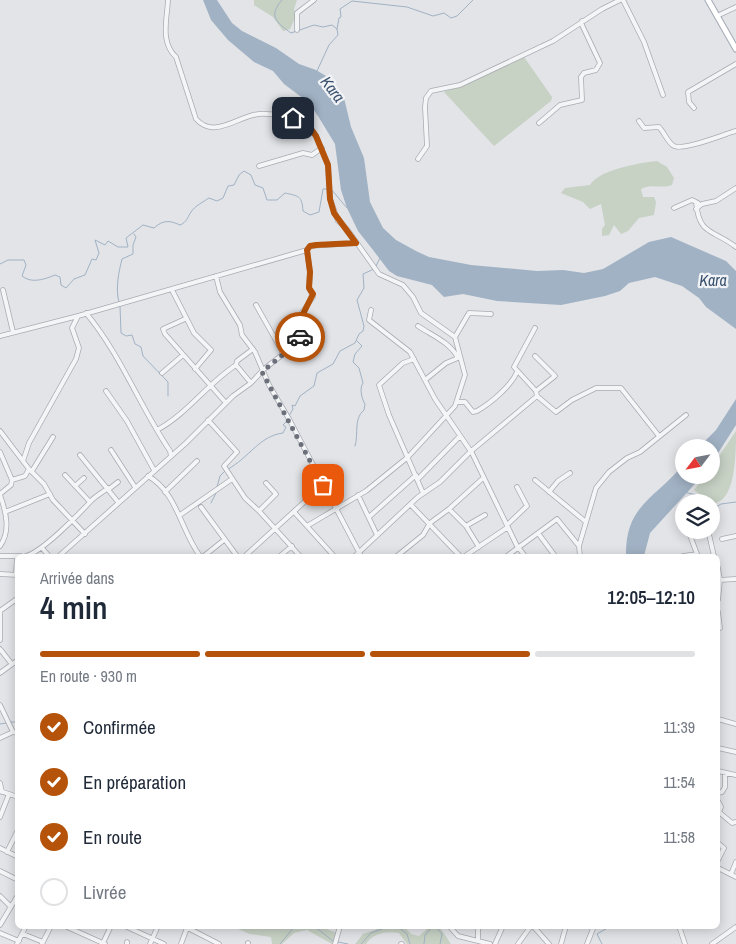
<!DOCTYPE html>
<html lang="fr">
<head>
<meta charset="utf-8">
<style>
	:root { --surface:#fff; --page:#f6f6f7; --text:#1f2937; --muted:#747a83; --line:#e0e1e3; --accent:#b45309 }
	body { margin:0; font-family:"Archivo Narrow",sans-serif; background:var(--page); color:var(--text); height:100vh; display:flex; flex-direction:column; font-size:19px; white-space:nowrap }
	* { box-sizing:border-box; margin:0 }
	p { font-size:16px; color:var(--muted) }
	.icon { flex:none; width:28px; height:28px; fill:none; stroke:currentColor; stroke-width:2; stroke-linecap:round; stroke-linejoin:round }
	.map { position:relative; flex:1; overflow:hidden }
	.panel { position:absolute; left:15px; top:554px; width:705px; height:375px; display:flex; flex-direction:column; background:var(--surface); border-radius:8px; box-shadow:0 2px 12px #0003 }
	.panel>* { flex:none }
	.needle { width:32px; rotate:238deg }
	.tools { position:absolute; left:675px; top:439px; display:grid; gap:10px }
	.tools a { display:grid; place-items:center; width:45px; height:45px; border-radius:50%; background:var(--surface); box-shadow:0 2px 12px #0003; font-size:25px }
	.pin { position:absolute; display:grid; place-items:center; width:42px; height:42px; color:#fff; margin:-21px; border-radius:10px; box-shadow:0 2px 8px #0006 }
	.courier { position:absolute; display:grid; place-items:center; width:50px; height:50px; margin:-25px; border:4px solid #b45309; border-radius:50%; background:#fff; color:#222; box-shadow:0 1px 6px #0007 }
	.headline em { font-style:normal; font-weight:600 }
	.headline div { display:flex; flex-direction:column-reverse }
	.headline { display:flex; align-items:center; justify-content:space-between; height:85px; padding:0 25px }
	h1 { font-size:32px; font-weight:600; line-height:38px }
	.bar { display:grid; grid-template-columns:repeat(4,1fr); gap:8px 5px; align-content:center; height:60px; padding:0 25px }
	.bar i { height:6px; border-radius:4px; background:var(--line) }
	.bar .current { background:var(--accent) }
	.bar p { grid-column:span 4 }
	ol { padding:0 25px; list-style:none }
	li { display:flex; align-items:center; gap:15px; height:55px }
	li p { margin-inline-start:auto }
	li .icon { padding:5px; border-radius:50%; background:var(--accent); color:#fff; stroke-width:4 }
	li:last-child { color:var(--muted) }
	li i { width:28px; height:28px; border:2px solid var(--line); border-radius:50% }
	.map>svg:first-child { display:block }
	.green { fill:#c7d1c4 }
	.water { fill:#a1b2c4 }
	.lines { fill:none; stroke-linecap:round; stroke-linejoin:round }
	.stream { stroke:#a1b2c4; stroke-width:1 }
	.minor-casing { stroke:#a8abb2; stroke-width:5.5 }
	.major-casing { stroke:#a2a9b3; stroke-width:7 }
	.minor { stroke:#f4f5f7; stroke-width:4 }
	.major { stroke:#fff; stroke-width:5 }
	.done { stroke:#6c707a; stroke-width:5; stroke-dasharray:0 9 }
	.route { stroke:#b45309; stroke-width:6 }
	.labels { text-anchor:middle; stroke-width:4.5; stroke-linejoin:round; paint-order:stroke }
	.water-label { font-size:16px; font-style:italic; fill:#3a516e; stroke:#f1f3f6 }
</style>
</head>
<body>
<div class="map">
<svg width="736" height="944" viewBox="0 0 736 944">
	<rect width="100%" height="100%" fill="#e2e4e8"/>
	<!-- green -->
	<path class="green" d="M254,0H297L294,9L296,16L290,29L283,31L273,17L254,5Z
		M524,57L552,97L551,101L494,146L444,92Z
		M657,161L667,167L674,178L672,185C661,189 652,183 641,189L643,197H654L656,202L654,215L639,218L628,231L621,234L614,225L609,235L602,236V229L605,225L601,204L590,209L583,202L561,193L565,188L590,185C600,169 640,163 657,161Z
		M736,431C736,452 736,503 713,503L694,490L706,475H711V468Z
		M231,926H320L336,933L332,944L307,930L294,933L282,944H272L271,937L250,934Z
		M386,926H404L411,934L419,936L426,930L425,926H439L451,944H407L399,933C387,931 373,933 366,944H355L363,934Z"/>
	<!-- water -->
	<path class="water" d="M203,0H217L232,23L242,31L276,48L299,64L316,70L331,79L344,98L351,127L364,158L370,202L383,228L396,240L416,251L429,257L471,265L537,271L563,270L584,273L603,269L649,242L671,237L726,261L736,271V329L706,307L699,298L682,286L655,277L629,283L620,291L605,296L561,305L497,301L463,294L444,297L432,285L397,276L389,271L373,250L358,231L347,208L341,190L335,144L318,116L308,102L284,84L273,71L254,62L228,40L211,20Z
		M736,399V425L711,464V448L699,447L716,430Z
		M684,464V475H703L650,533L644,556H626C625,505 655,499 684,464Z"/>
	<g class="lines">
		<!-- stream -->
		<path class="stream" d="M282,0C268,16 276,22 291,33L314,25L323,27L332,25L337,29L338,35L329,45L317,71
			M337,29L339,18L341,17L340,9L352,1L407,7L433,16L444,13L451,18L457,16L473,0
			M331,189L347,208
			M0,264L8,260H24L26,265L22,276C32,284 45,279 55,275L60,277L61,285L66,288L74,279L85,275L92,259L96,260L99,253L95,240L105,245L108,241L118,247H128L126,238L143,225L154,228C163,220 169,220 180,225C187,222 187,218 191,212C195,206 203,202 209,198L217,201L223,198L228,186L234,185L239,175L244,171L251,175L255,185L263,188L267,200H277L285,193C299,196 302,196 303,211L310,215L319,212L323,189H327
			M376,266L380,258
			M119,302C115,289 119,271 122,259L133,254V245L136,237L134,234
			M120,306L121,333L126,336L132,335L135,344L141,347L143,356L168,382V396
			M289,416L293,409L292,405L295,406L300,396L314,386L317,373L333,364L340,351L355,343L359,334L363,331L364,326L357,300L364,288L363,274L374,269
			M355,446C359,434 353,419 364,410L365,404C362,400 359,388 363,383L359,368L353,362L355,354L362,346L357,341
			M228,469C249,458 259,436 283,433L286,427L283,425L288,420
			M217,487L220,476L225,471
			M684,492L696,495L695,502
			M211,503L216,493
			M711,510L721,504L736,502
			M11,722H18
			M0,724L7,723
			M314,926L333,941L348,944
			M397,926L407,934L410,944
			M280,944L295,926
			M361,944L371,933L390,926
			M424,944L425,935L432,927H436L442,934L440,944
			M602,944L597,934L611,926"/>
		<defs>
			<path id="minor" d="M168,0C167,20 160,42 176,57L196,119C217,142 242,110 268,114C279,115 291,117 303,118
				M623,0L644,42L663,95
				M717,16L736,7
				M297,30V13L314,0
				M291,104L301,113L316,136L328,165L330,199L338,221L347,229L379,274L403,285L413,297L421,313L455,337L465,375L455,406L408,457L366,491L307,526
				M694,108L689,102L688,92L736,64
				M639,121L644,128L659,127C664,132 668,143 674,146C684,151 724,134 736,131
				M539,123L560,105L582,100L581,77L584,73L596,70L600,63L582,25V21
				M418,159L427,146L425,107L426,98L431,91L460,85L553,41L602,9L620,0
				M259,166L303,153L312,155L322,148
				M696,202C699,236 713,229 736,247
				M674,208L692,200L698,203
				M696,209L702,204L716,201L736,188
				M216,276L220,292L240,325L242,335L255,352L269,385L289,419L361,556
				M3,290L13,332
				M172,290L194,333L211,350L195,369
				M371,310L369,320L410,352L435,399L472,453L517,546L525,556
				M86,313C121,355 140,407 170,451L171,456
				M185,319L163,329L165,334L226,403
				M418,326C431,335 450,342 458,358
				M535,328L514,367L536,391
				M0,336L78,316
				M455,337L469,313L491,314
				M282,355L301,339L293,325L313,297L309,288L310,272L307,250
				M414,359L403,363L379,385L389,415L423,493
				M236,365L237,361L253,349
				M162,373L183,355
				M425,380L446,363L458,358
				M106,391L127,421L154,470
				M537,396L556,412L572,400L596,388H621L659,436
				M457,402H465L473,412L477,411C491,403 511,386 517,372
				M208,420L237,452L224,466L245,498L259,511L300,556
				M157,430C187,414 207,384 236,365L251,383
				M0,431L29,469L44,484L53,500L85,534
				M111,450L135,487
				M0,452L12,480L11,485L0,494
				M80,455L118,502
				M23,461L29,443L76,359L79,348L72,328L78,316L307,250L310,246L356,243
				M32,471L53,437
				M65,475L90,502
				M148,476C177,492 181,531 200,556
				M418,479L460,436
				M12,480L25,476L29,469
				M535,480L586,522
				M75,486L84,478
				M109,489L118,482
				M165,492L197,461
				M549,492L558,481L570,473
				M0,495C6,512 11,531 0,546
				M358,495L377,535
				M411,505L460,556
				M201,507L237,556
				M449,509L482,479
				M259,511L276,494L266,483
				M5,512L50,494
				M295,513L334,556
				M679,514L684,522
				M180,515L232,479
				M369,517L416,475
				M507,525L527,506L517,487
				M466,526L485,515
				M708,530L714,556
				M538,533L555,556
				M722,539L736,536
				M42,548L49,556
				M0,556H21
				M26,556C42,552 78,515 90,502C95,496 102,493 108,488
				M59,556L186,443L233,396L251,383L264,369L282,355V351L256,305
				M204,556L224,540
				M245,556L323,485
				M280,556L292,546
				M355,556L418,497L440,482L470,452L537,396L536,391L555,376L535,356
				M397,556L423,535L430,523L449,509L466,526L479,547
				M465,556L508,527
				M507,556L557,519L579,546
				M580,556L579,546L596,488L609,472L627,458L640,452L686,415
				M683,556L697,554L688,530
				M718,568L720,580L718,600
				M0,574L18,575
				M16,574L17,556
				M719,580L736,579
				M718,612L720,628
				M0,640V611L18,598
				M0,649L11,663
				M0,673L18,660
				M0,705L13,732
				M718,719L736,724
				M0,738L13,732L18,733
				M718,748L736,752
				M718,771L736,775
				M0,783L2,792
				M0,791L18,797
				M718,793L722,792L725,787V773
				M718,801L721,807L719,812L732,823L736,822
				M0,817L9,794
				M718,843L724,848L718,860
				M0,848L18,857
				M7,852L18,830
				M718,868L736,877
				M0,871L18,880
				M731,874L736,862
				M0,896L10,906
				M0,925L18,895
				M65,926L105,944
				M125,926L164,944
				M184,926L219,944
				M449,926L458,936L490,944
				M533,926L549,944
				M679,926L685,944
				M0,933L19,941
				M23,934L43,942
				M478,939V926
				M103,943L111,926
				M17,944L26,926
				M42,944L51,926
				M127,944V942
				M150,944L158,926
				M181,944L187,928
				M248,944V943
				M335,944L340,926
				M401,944H402
				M495,944L503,926
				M518,944L531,926
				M561,944L566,926
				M587,944L594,926
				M712,944L736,927"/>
			<path id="major" d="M708,0L736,49"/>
		</defs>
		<!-- minor casing -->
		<use href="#minor" class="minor-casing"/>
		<!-- major casing -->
		<use href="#major" class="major-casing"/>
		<!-- minor -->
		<use href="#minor" class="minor"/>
		<!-- major -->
		<use href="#major" class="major"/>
	</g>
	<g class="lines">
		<!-- done -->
		<path class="done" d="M300,337V340L262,372L323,485"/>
		<!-- route -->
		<path class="route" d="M293,118H303L316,136L328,165L330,199L334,213L356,243L316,245L310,246L307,250L310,272L309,288L313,294L303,314L293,325L300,337"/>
	</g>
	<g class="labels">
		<!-- water labels -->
		<g class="water-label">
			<text transform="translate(333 89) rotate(52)" y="6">Kara</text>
			<text x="713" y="286">Kara</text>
		</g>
	</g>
</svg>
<div class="tools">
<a><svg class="needle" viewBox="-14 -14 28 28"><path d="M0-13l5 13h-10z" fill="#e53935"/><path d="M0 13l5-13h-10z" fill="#747a83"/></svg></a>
<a><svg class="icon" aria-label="layers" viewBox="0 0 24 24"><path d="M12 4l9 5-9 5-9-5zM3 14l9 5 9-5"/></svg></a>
</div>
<div class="pin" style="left:323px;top:485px;background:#ea580c"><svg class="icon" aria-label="bag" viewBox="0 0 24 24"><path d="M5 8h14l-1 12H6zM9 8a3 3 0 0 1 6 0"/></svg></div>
<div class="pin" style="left:293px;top:118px;background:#1f2937"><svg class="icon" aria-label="home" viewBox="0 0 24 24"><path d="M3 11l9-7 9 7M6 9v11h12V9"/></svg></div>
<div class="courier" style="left:300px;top:337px"><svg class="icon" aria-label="car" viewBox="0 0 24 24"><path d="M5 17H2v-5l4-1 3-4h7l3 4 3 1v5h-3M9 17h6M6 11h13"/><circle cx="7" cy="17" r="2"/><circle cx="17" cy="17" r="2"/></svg></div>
<section class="panel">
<div class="headline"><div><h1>4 min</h1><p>Arrivée dans</p></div><em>12:05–12:10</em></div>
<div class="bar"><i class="current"></i><i class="current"></i><i class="current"></i><i></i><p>En route · 930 m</p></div>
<ol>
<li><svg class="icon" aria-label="check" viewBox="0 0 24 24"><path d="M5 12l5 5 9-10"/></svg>Confirmée<p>11:39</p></li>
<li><svg class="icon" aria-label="check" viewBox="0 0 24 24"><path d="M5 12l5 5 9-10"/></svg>En préparation<p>11:54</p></li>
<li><svg class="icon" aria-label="check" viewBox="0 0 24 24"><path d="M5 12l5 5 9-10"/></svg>En route<p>11:58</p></li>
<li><i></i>Livrée</li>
</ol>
</section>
</div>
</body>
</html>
